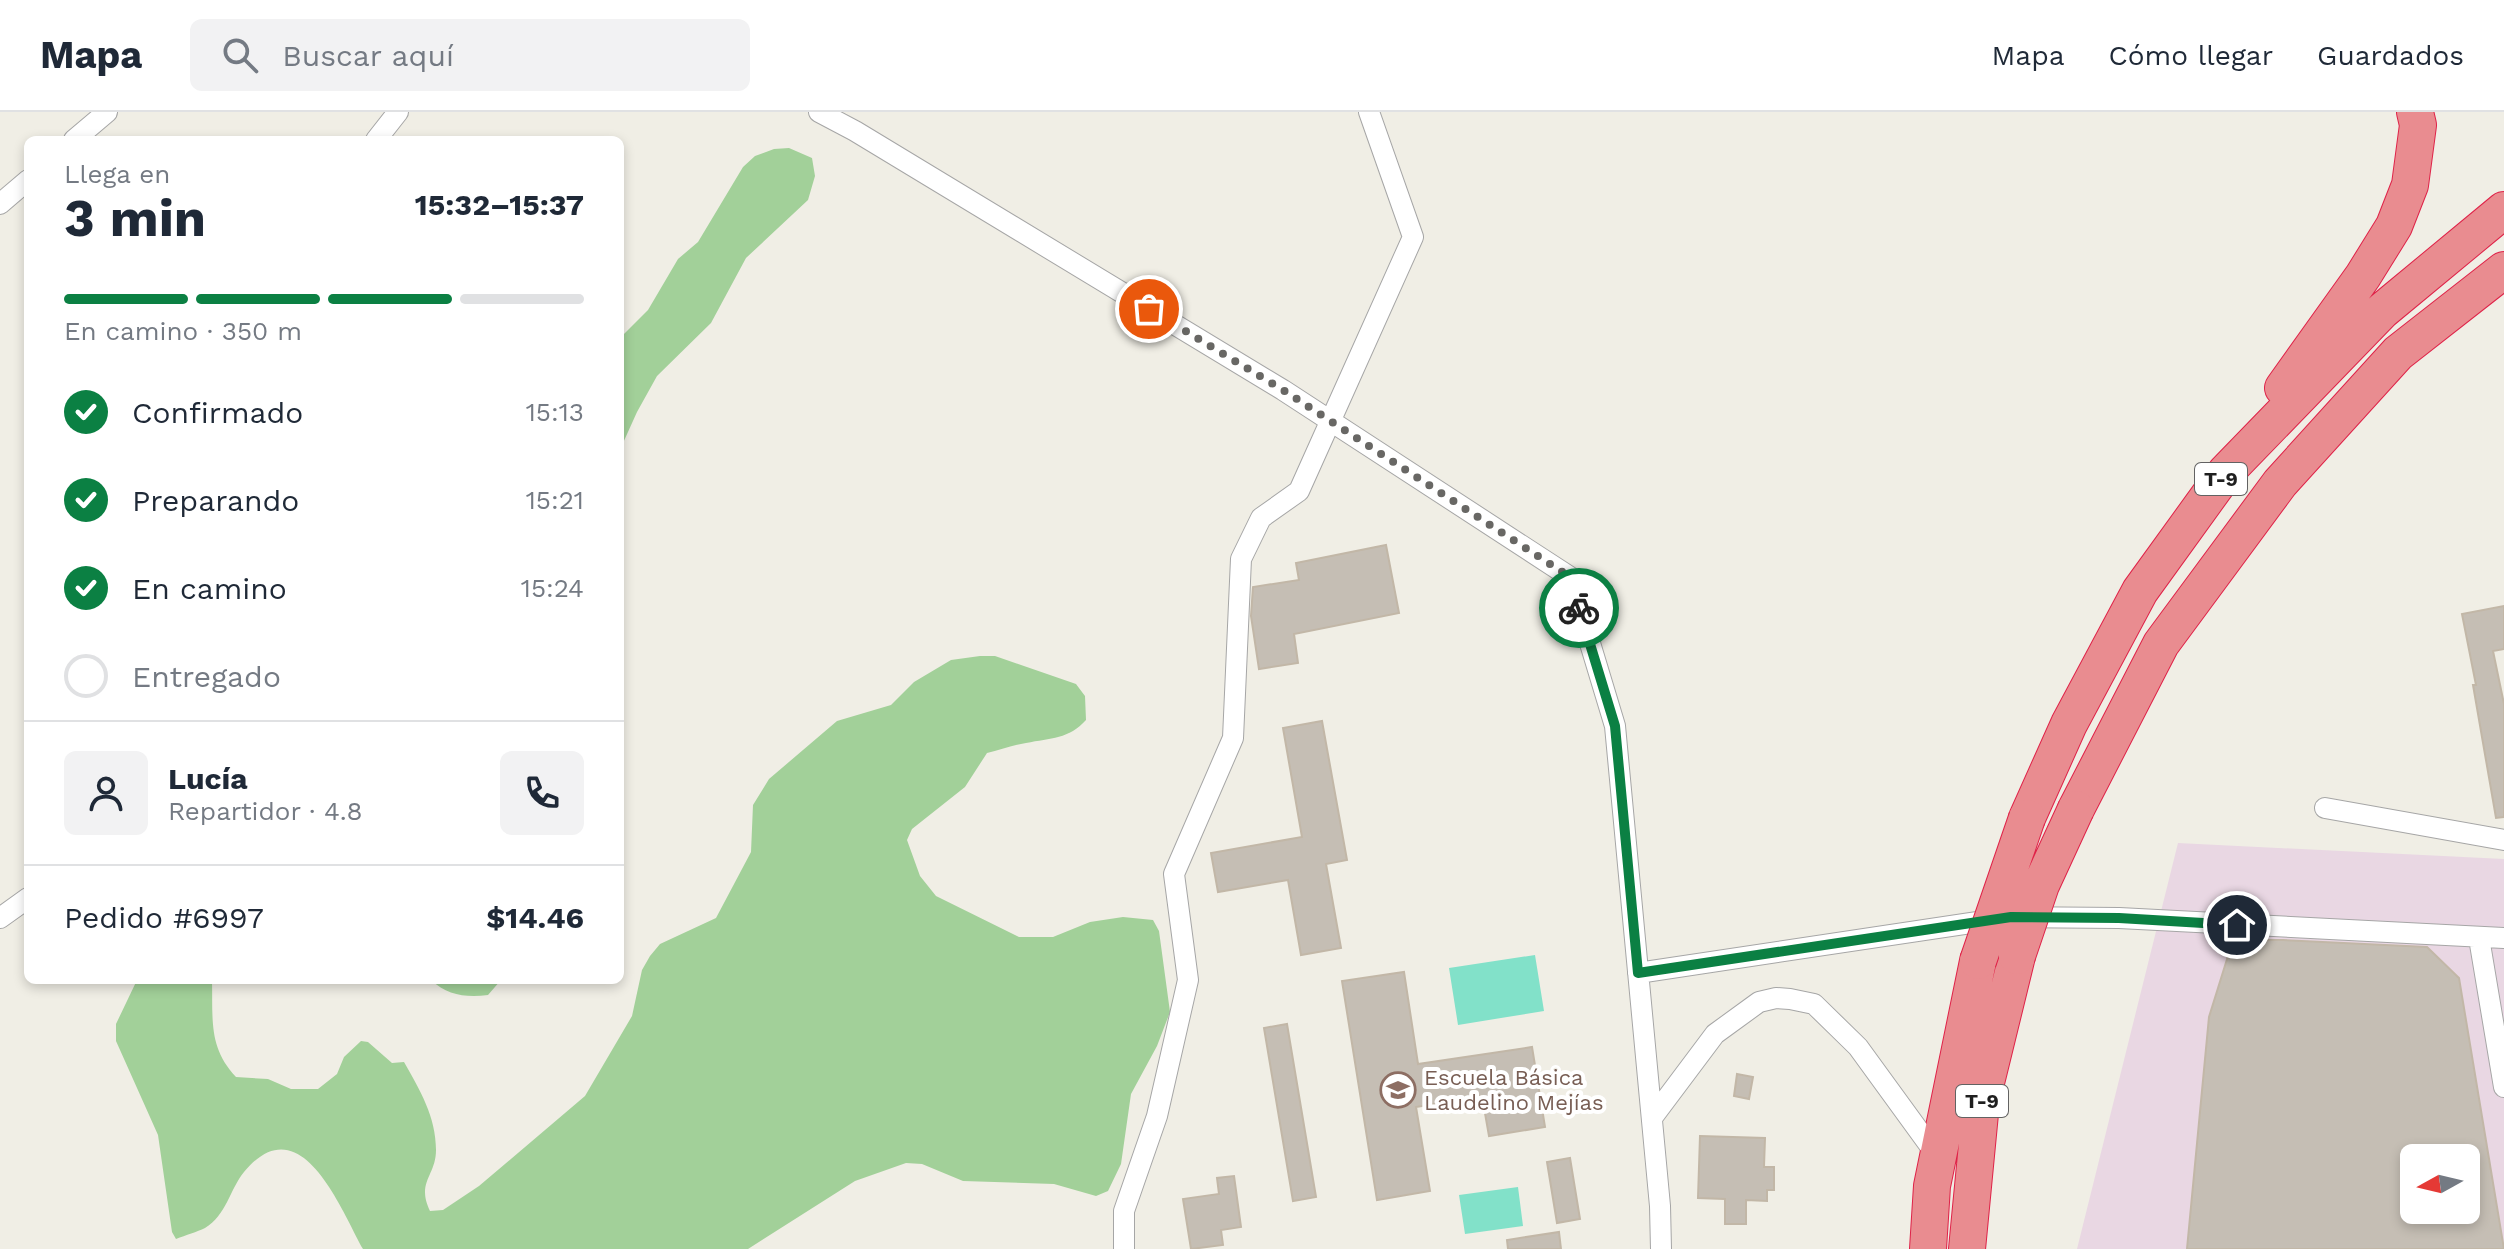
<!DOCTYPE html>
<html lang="es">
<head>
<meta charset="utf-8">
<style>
	:root { --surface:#fff; --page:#f2f2f3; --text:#1f2937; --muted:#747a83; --line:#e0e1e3; --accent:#0b8043 }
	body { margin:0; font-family:"Work Sans",sans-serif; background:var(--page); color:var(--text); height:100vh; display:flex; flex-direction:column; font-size:30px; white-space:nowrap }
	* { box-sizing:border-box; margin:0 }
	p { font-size:26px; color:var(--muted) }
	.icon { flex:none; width:44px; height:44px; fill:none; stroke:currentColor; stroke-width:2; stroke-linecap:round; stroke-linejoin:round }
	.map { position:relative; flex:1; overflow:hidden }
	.sheet { position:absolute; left:24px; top:24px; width:600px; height:848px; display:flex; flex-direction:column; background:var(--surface); border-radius:12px; box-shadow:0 4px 12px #0003 }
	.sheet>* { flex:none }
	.needle { width:52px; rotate:262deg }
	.controls { position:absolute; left:2400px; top:1032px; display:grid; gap:16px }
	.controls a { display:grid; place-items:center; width:80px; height:80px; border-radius:12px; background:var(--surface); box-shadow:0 4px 12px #0003; font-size:40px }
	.pin { position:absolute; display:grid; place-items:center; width:68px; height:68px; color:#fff; margin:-34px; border:4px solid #fff; border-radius:50%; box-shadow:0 2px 8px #0007 }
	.courier { position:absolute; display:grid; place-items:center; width:80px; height:80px; margin:-40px; border:6px solid #0b8043; border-radius:50%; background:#fff; color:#222; box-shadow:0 2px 10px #0007 }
	.head em { font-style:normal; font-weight:700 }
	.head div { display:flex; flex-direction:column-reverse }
	.head { display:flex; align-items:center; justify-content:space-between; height:136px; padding:0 40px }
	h1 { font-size:52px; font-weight:700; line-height:60px }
	.bar { display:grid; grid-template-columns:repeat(4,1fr); gap:12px 8px; align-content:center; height:96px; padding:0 40px }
	.bar i { height:10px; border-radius:6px; background:var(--line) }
	.bar .selected { background:var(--accent) }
	.bar p { grid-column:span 4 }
	.line { display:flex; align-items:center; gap:20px; padding:0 40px; border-top:2px solid var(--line) }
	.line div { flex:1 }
	.round { display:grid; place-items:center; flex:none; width:84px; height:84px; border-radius:12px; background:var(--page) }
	ol { padding:0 40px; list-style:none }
	li { display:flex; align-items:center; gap:24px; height:88px }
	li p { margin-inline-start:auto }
	li .icon { padding:8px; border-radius:50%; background:var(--accent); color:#fff; stroke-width:4 }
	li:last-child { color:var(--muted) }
	li i { width:44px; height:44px; border:4px solid var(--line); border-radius:50% }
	header { display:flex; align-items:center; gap:48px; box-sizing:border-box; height:112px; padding:0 40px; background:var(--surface); border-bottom:2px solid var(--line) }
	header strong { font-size:38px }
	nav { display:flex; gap:44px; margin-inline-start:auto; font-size:28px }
	.search { width:560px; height:72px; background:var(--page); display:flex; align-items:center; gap:20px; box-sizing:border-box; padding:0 28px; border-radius:12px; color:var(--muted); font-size:30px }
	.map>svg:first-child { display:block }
	.industrial { fill:#e9d7e3; fill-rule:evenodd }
	.forest { fill:#a2d099 }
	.pitch { fill:#82e1c9 }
	.building { fill:#c5beb4; stroke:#c2b7a7; stroke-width:2; fill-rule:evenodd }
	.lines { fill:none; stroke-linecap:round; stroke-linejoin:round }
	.street-casing { stroke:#a6a6a6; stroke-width:22 }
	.highway-casing { stroke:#df2248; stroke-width:38 }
	.street { stroke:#fff; stroke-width:20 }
	.highway { stroke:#e98c90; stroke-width:36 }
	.highway-bridge-casing { stroke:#df2248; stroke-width:38; stroke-linecap:butt }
	.highway-bridge { stroke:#e98c90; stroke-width:36 }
	.done { stroke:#686764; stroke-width:8; stroke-dasharray:0 14.4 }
	.route { stroke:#0b8043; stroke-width:10 }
	.labels { text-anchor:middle; stroke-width:8; stroke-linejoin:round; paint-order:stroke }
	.shield { fill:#fff; stroke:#626262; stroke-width:2 }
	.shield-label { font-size:20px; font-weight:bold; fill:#1f1f1f }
	.education-label { font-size:22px; fill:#785e54; stroke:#fff; text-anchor:start }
</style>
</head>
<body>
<header>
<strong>Mapa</strong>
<div class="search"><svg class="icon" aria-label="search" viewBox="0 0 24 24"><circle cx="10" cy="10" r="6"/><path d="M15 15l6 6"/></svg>Buscar aquí</div>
<nav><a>Mapa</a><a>Cómo llegar</a><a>Guardados</a></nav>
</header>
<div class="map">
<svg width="2504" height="1137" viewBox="0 0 2504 1137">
	<rect width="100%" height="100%" fill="#f0eee5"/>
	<!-- industrial -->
	<path class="industrial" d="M2178,731L2504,747V1137H2077ZM2414,1046H2466V1098H2414Z"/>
	<!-- forest -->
	<path class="forest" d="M789,36L812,46L815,64L808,88L746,146L711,211L657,264L637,300L623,331L620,347V226L648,198L678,147L698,130L743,55L755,44L774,37Z
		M980,544H995L1076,572L1085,584L1086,608C1069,627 1051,626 1026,631C1013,633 1000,638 987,641L965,675L912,717L907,728L920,764L936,784L1019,825H1053L1090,810L1123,805L1153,808L1159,819L1170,900L1157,934L1131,982L1121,1052L1108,1079L1096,1084L1054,1072L963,1069L922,1052L906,1051L855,1069L748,1137H363C340,1095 300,992 244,1060C230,1077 226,1104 205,1116C197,1120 186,1123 176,1127L172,1120L158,1023L116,929V912L137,868H212C213,907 208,935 236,965L268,967L291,977H318L337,962L344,945L361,929L368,930L392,951L404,950C420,978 436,1005 436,1038C436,1064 416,1070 430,1099L443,1098L479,1074L585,984L632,904L642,858L650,844L660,832L716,806L751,740L753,693L769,667L837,609L891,593L914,570L951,548Z
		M431,868H501L488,883C466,886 447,883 431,868Z"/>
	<!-- pitch -->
	<path class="pitch" d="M1535,843L1544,899L1458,913L1449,856Z
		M1518,1075L1523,1114L1465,1122L1459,1083Z"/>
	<!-- building -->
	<path class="building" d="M1386,433L1399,501L1294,522L1298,551L1259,557L1251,504L1253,475L1299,468L1296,451Z
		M2504,494V537L2493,539L2504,592V705L2496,706L2473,573H2476L2462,502Z
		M1322,609L1347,748L1326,752L1341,836L1301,843L1288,768L1218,780L1211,741L1302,725L1283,616Z
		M2233,828H2283L2427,835L2459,866L2504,1137H2187L2209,905ZM2414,1046H2466V1098H2414Z
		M1404,860L1418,952L1532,935L1545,1015L1489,1024L1482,984L1416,995L1430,1079L1377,1088L1342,869Z
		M1287,912L1316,1085L1293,1089L1264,916Z
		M1737,962L1753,965L1749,987L1734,984Z
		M1700,1024L1765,1026L1764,1055H1774V1078H1767V1089L1746,1088V1112H1725V1087L1698,1086Z
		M1570,1046L1580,1107L1557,1111L1547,1050Z
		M1234,1064L1241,1115L1221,1118L1223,1133L1191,1137L1183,1087L1219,1082L1217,1066Z
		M1559,1120L1561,1137H1508L1507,1128Z"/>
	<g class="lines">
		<defs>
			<path id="street" d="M819,0L855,19L1283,278L1570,465L1615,614L1660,1094L1661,1137
				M74,28L107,0
				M376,28L398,0
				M0,92L28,68
				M2325,696L2504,728
				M0,806L28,786
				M2479,826L2504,975
				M1638,861L2011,805L2119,806L2504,826
				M1652,1006L1715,922L1759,890L1776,886L1790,887L1814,892L1858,935L1938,1045
				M1124,1137V1099L1157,1004L1188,868L1174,762L1233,626L1241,447L1261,406L1299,379L1413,125L1369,0"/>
			<path id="highway" d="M2283,276L2363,164L2394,114L2410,73L2418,13L2415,0
				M2076,697L2161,532L2280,371L2398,241L2504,158
				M2027,706L2069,612L2140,479L2226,360L2382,199L2504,98
				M1928,1137L1932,1074L1978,849
				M1967,1137L1981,991L2017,844"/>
		</defs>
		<!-- street casing -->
		<use href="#street" class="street-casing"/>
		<!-- highway casing -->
		<use href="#highway" class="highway-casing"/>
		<!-- street -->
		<use href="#street" class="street"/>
		<!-- highway -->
		<use href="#highway" class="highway"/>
		<defs>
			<path id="highway-bridge" d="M2017,844L2041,773L2076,697
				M1978,849L2027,706"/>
		</defs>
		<!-- highway-bridge casing -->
		<use href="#highway-bridge" class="highway-bridge-casing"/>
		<!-- highway-bridge -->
		<use href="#highway-bridge" class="highway-bridge"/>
	</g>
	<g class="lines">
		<!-- done -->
		<path class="done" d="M1149,197L1283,278L1570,465L1579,496"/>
		<!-- route -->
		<path class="route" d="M1579,496L1615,614L1638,861L2011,805L2119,806L2237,813"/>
	</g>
	<!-- icons -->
	<defs>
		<symbol id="school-ring" viewBox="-11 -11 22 22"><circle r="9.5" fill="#fff" stroke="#8d6e63" stroke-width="1.5"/><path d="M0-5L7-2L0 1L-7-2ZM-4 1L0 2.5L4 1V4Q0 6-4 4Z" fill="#8d6e63"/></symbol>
	</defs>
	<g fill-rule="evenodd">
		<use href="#school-ring" x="1378" y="958" width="40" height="40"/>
	</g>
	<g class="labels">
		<!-- shield labels -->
		<g class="shield">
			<rect x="2195" y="351" width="52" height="32" rx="6"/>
			<rect x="1956" y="973" width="52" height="32" rx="6"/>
		</g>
		<g class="shield-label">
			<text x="2221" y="374">T-9</text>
			<text x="1982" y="996">T-9</text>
		</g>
		<!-- education labels -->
		<g class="education-label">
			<text x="1424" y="973">Escuela Básica<tspan x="1424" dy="25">Laudelino Mejías</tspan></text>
		</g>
	</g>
</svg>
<div class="controls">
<a><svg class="needle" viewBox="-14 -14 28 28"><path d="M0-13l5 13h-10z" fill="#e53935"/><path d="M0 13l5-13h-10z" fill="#747a83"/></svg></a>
</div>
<div class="pin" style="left:1149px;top:197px;background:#ea580c"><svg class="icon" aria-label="bag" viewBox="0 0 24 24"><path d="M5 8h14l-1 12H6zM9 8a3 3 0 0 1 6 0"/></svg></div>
<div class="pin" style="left:2237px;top:813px;background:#1f2937"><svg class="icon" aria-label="home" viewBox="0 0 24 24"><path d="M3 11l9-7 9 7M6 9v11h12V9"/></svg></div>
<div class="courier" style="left:1579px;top:496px"><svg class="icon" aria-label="bike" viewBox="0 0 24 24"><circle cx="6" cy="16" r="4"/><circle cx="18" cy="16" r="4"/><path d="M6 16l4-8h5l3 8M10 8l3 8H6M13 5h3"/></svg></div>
<section class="sheet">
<div class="head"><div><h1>3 min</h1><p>Llega en</p></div><em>15:32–15:37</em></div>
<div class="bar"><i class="selected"></i><i class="selected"></i><i class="selected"></i><i></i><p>En camino · 350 m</p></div>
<ol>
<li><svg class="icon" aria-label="check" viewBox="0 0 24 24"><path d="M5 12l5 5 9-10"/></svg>Confirmado<p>15:13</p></li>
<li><svg class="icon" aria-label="check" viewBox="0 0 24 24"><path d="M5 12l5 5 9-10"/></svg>Preparando<p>15:21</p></li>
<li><svg class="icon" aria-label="check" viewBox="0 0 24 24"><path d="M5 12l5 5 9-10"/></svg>En camino<p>15:24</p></li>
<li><i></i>Entregado</li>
</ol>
<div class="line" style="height:144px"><a class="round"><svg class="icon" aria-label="person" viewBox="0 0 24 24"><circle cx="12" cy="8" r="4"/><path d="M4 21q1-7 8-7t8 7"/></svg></a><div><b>Lucía</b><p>Repartidor · 4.8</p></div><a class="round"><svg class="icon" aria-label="phone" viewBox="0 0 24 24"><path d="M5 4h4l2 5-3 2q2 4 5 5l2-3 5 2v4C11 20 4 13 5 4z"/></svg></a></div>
<div class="line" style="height:104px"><div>Pedido #6997</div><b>$14.46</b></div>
</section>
</div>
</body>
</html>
